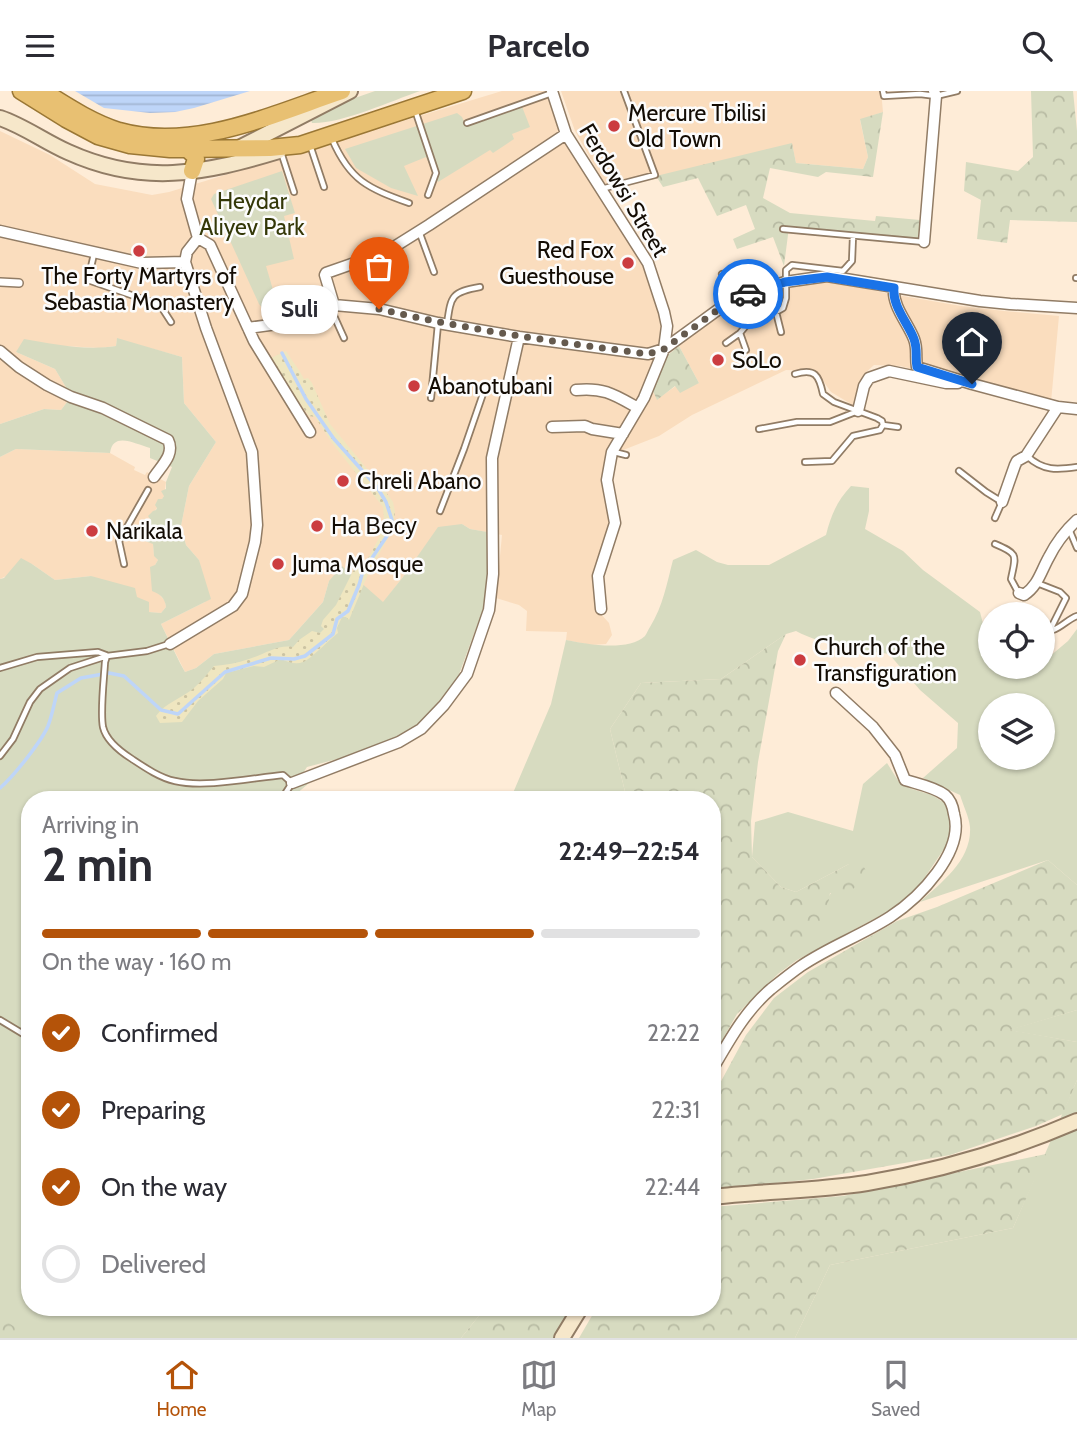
<!DOCTYPE html>
<html lang="en">
<head>
<meta charset="utf-8">
<style>
	:root { --surface:#fff; --page:#f7f7f7; --text:#2b2b33; --muted:#7c7c81; --line:#e1e1e2; --accent:#b45309 }
	body { margin:0; font-family:Cabin,sans-serif; background:var(--page); color:var(--text); height:100vh; display:flex; flex-direction:column; font-size:26px; white-space:nowrap }
	* { box-sizing:border-box; margin:0 }
	p { font-size:23px; color:var(--muted) }
	.icon { flex:none; width:38px; height:38px; fill:none; stroke:currentColor; stroke-width:2; stroke-linecap:round; stroke-linejoin:round }
	.map { position:relative; flex:1; overflow:hidden }
	.details { position:absolute; left:21px; top:700px; width:700px; height:525px; display:flex; flex-direction:column; background:var(--surface); border-radius:28px; box-shadow:0 2px 5px #0004 }
	.details>* { flex:none }
	.tools { position:absolute; left:978px; top:511px; display:grid; gap:14px }
	.tools a { display:grid; place-items:center; width:77px; height:77px; border-radius:50%; background:var(--surface); box-shadow:0 2px 5px #0004; font-size:35px }
	.pin { position:absolute; display:grid; place-items:center; width:60px; height:60px; color:#fff; margin:-72px -30px; border-radius:50% 50% 50% 0; rotate:-45deg; box-shadow:0 0 7px #0007 }
	.pin .icon { rotate:45deg }
	.courier { position:absolute; display:grid; place-items:center; width:70px; height:70px; margin:-35px; border:5px solid #1a73e8; border-radius:50%; background:#fff; color:#222; box-shadow:0 2px 9px #0007 }
	.bubble { position:absolute; height:49px; border-radius:24px; background:var(--surface); box-shadow:0 2px 5px #0004; font-size:23px; font-weight:700; line-height:49px; text-align:center }
	.head em { font-style:normal; font-weight:700 }
	.head div { display:flex; flex-direction:column-reverse }
	.head { display:flex; align-items:center; justify-content:space-between; height:119px; padding:0 21px }
	h1 { font-size:46px; font-weight:700; line-height:52px }
	.bar { display:grid; grid-template-columns:repeat(4,1fr); gap:10px 7px; align-content:center; height:84px; padding:0 21px }
	.bar i { height:9px; border-radius:5px; background:var(--line) }
	.bar .selected { background:var(--accent) }
	.bar p { grid-column:span 4 }
	ol { padding:0 21px; list-style:none }
	li { display:flex; align-items:center; gap:21px; height:77px }
	li p { margin-inline-start:auto }
	li .icon { padding:7px; border-radius:50%; background:var(--accent); color:#fff; stroke-width:4 }
	li:last-child { color:var(--muted) }
	li i { width:38px; height:38px; border:4px solid var(--line); border-radius:50% }
	header { display:flex; justify-content:space-between; align-items:center; height:91px; padding:0 21px; background:var(--surface); font-size:32px; font-weight:700 }
	.tab-bar { display:flex; justify-content:space-around; align-items:center; height:98px; border-top:2px solid var(--line); background:var(--surface); font-size:19px; color:var(--muted) }
	.tab-bar a { display:grid; justify-items:center; gap:4px }
	.tab-bar .selected { color:var(--accent) }
	.map>svg:first-child { display:block }
	.built { fill:#faddbe }
	.green { fill:#d7dbc0; fill-rule:evenodd }
	.forest { fill:url(#forest-crowns) }
	.sand { fill:url(#sand-dots) }
	.water { fill:url(#water-rules) }
	.lines { fill:none; stroke-linecap:round; stroke-linejoin:round }
	.stream { stroke:#bed5f8; stroke-width:3.5 }
	.service-casing { stroke:#917c65; stroke-width:8 }
	.pedestrian-casing { stroke:#917c65; stroke-width:10 }
	.minor-casing { stroke:#917c65; stroke-width:13 }
	.secondary-casing { stroke:#917c65; stroke-width:18 }
	.trunk-casing { stroke:#9a7735; stroke-width:19 }
	.service { stroke:#fff; stroke-width:4.5 }
	.pedestrian { stroke:#fff; stroke-width:7 }
	.minor { stroke:#fff; stroke-width:10 }
	.secondary { stroke:#f6e7ca; stroke-width:14 }
	.trunk { stroke:#e8c072; stroke-width:16 }
	.done { stroke:#655a4e; stroke-width:7; stroke-dasharray:0 12.6 }
	.route { stroke:#1a73e8; stroke-width:9 }
	.poi-dot { fill:#cb3c40; stroke:#fcfcfc; stroke-width:2.5 }
	.labels { text-anchor:middle; stroke-width:5; stroke-linejoin:round; paint-order:stroke }
	.poi-label { font-size:23px; fill:#130c04; stroke:#fcfcfc; text-anchor:start }
	.street-label { font-size:23px; fill:#130c04; stroke:#fcfcfc }
	.park-label { font-size:23px; fill:#343808; stroke:#fcfcfc }
</style>
</head>
<body>
<header><svg class="icon" aria-label="menu" viewBox="0 0 24 24"><path d="M4 6h16M4 12h16M4 18h16"/></svg>Parcelo<svg class="icon" aria-label="search" viewBox="0 0 24 24"><circle cx="10" cy="10" r="6"/><path d="M15 15l6 6"/></svg></header>
<div class="map">
<svg width="1077" height="1247" viewBox="0 0 1077 1247">
	<defs>
		<pattern id="forest-crowns" width="20" height="18" patternUnits="userSpaceOnUse" patternTransform="scale(1.75)"><rect width="20" height="18" fill="#d7dbc0"/><path d="M2 6a3 3 0 1 1 6 0M12 15a3 3 0 1 1 6 0" fill="none" stroke="#b8bba3"/></pattern>
		<pattern id="sand-dots" width="8" height="8" patternUnits="userSpaceOnUse" patternTransform="scale(1.75)"><rect width="8" height="8" fill="#efe6c0"/><path d="M2 2h.1M6 6h.1" fill="none" stroke="#ccc4a3" stroke-width="1.8" stroke-linecap="round"/></pattern>
		<pattern id="water-rules" width="6" height="5" patternUnits="userSpaceOnUse" patternTransform="scale(1.75)"><rect width="6" height="5" fill="#bed5f8"/><path d="M0 2.5h6" fill="none" stroke="#a2b6d3"/></pattern>
	</defs>
	<rect width="100%" height="100%" fill="#feecd7"/>
	<!-- built -->
	<path class="built" d="M502,0H546L561,43L644,172L664,236L653,277L637,312L610,355L605,390L613,429L598,472L599,521L609,532L612,544L606,553L591,554L566,549L567,541L526,540L527,520L519,514L496,507L502,444L470,438L462,433L414,470L403,486L383,512L329,490L323,511L289,549L214,563L196,577L185,581L161,533L205,511L199,469L186,454L181,435L189,395L216,351L184,312L182,266L117,248L116,255L100,257L65,255L16,261L55,278L70,303V307L61,319L44,318L0,333V40L50,64L95,93L152,104L169,101Z
		M561,0H881L883,21L860,29L868,66L863,78L796,72L792,53L607,98L575,40Z
		M828,189L885,202L961,215L1004,220L1059,225L1051,311L900,275L874,274L863,284L856,316L831,301L816,280L786,279L692,324L659,345L618,361L636,325L653,300L657,308L676,295L699,292L679,255L721,222L749,209L786,196Z
		M16,358L110,362L135,376L134,379L145,384L147,381L166,391L164,405L150,428L147,440L153,453L154,464L158,469L155,474L159,503L165,510L166,516L161,522L149,521L91,485L55,489L32,473L0,488V366Z"/>
	<!-- green -->
	<path class="green" d="M375,0H420C391,10 341,33 312,32L310,27L315,21Z
		M521,13L530,36L512,43L514,48L493,62L490,59L438,91L426,66L404,75L418,105L391,97L356,77L345,58L457,22L462,26L466,35Z
		M282,80L295,122L284,125L294,168L266,175L278,216L276,217L277,221H266L259,213L211,108L214,103Z
		M117,247L182,266L184,312L216,351L189,395L181,435L186,454L199,469L211,508L161,533L180,572L185,581L196,577L214,563L289,549L323,511L329,490L342,475L383,511L403,486L438,436L462,433L470,438L493,442L483,518L457,589L420,632L375,658L307,676L303,682L308,693L289,709H30V1216H486L461,1247H0V488L4,487L21,467L32,473L55,489L91,485L135,497L137,506L149,511V521L161,522L166,516C165,507 160,503 152,500L150,476L155,474L158,469L154,465L153,453L145,450L146,440L144,439L146,432L149,431L150,428L148,425L153,420L156,419L157,417L155,414L158,408H162L164,405L161,400L166,398V391L172,376L150,367V357C135,353 113,340 110,362L16,358L0,366V333L44,318L61,319L70,307V303L55,278L16,261L24,248C54,253 86,260 116,255Z
		M851,395L869,397V420L865,438L903,460L923,479L980,521L988,552L990,553V576H1043V571L1068,550L1077,538V794L1048,769L920,811C942,791 972,769 970,736C969,726 963,714 960,704L923,687L957,657L958,632L920,599L889,563C858,558 824,555 796,540L786,543L721,588L641,592L610,638L627,709H510L551,613L566,549C586,553 628,561 645,545C647,542 648,539 650,536C663,515 667,492 673,469L696,459L717,471L728,474H769L826,444C831,424 837,410 851,395ZM990,614H1043V667H990Z
		M887,672L899,691L912,698L932,704L951,716L952,732L946,755L917,798L887,821L797,869L778,883L791,866L849,773L796,801L781,796L752,766L755,731L788,721L853,740L863,693Z
		M1077,919V951L1008,939Z
		M1077,989V1247H795L830,1174L1013,1137Z"/>
	<!-- forest -->
	<path class="forest" d="M1031,0H1073L1077,40V131L1010,129L1007,152L977,148L981,109L964,100L966,71L1018,80L1033,66Z
		M883,21L873,86L826,81L818,86L770,77L763,107L790,122L875,130L876,125L920,129L918,148L789,136L784,175L773,146L737,158L733,148L755,138L746,114L717,125L698,87L663,96L656,85L792,52L796,72L863,78L868,66L860,28Z
		M679,255L699,292L680,302L675,295L657,309L653,300L668,264Z
		M786,543L778,560L758,671L751,730L752,766L781,796L796,801L849,773L861,771L868,783L849,802H830L826,826L778,883L737,923L712,967V709H627L610,638L641,592L721,588Z
		M1048,769L1077,794V919L1010,939L1077,951V989L1063,1023L1036,1035L950,1064L813,1088L712,1099V1007L746,944L774,907L808,881L897,830L937,816Z
		M1046,1063L1013,1137L830,1174L795,1247H579L597,1216H712V1116L843,1105Z
		M486,1216H573L555,1247H461Z
		M0,1225L29,1247H0Z"/>
	<!-- sand -->
	<path class="sand" d="M286,260C292,270 299,278 304,288L308,287L312,292L330,333L386,401L393,411L395,421L393,438L369,481L349,529L346,526H342L337,537L338,542C330,548 310,569 303,571C296,574 288,571 281,568L264,576L254,575L226,582L223,588L198,610L182,631L160,632L156,625C166,611 181,608 194,597C201,591 208,582 214,575C226,574 237,572 249,568C263,564 278,553 293,556L299,549L312,540L320,542L324,538L321,535L323,529L336,514L353,480L367,469L379,447L384,429L383,416L332,352L315,326L309,325L270,271L272,270L271,267Z"/>
	<!-- water -->
	<path class="water" d="M75,0H250L194,17L175,21L150,22L104,17Z"/>
	<g class="lines">
		<!-- stream -->
		<path class="stream" d="M0,697C13,686 41,651 48,635C52,625 54,613 57,602L81,587L109,582L124,585L161,619L178,623L225,581L271,567L294,568L305,565L333,543L337,528L348,520L359,494L363,480L387,445L390,437L392,429L386,411L377,396L334,348L306,308L282,262"/>
		<defs>
			<path id="service" d="M883,0L884,5L920,3L936,5L957,0
				M415,19L436,82L428,104
				M467,32L552,2
				M332,48C350,90 368,97 409,112
				M310,54L324,96
				M281,61L294,101
				M601,98L655,84L624,0
				M783,138L924,151
				M419,140L434,181
				M94,163L88,189L160,214L171,231
				M722,183L737,207
				M1076,187H1077
				M330,216L344,247
				M753,220L754,225L776,221L783,217L786,207V179L792,174L843,180L852,170L853,145
				M776,221L781,241
				M447,233C451,205 451,201 480,196
				M740,242L746,259
				M726,252L740,242L754,225
				M795,283C815,277 819,284 823,303L834,311L877,327L882,330L883,334L898,336
				M431,307L438,233
				M759,338L797,331H830L858,320
				M614,361L626,364
				M1027,365C1043,380 1057,379 1077,376
				M805,371L832,370L853,345L880,339L883,334
				M959,380L986,401L1002,411L995,427
				M440,420L464,358L485,297L493,295L507,298
				M1069,438L1077,457
				M995,453C1019,463 1016,464 1011,488L1018,501
				M124,473L119,450L148,399
				M1037,492L1060,501L1066,507L1052,535L1053,539C1062,536 1068,528 1077,525
				M107,565L105,571C104,588 100,621 103,636C106,649 121,661 132,668C144,676 160,687 175,690C204,697 252,687 283,684L292,692L281,709
				M0,577L37,566L98,561L106,564
				M0,665L13,648L30,611L40,598L70,577L107,565L147,560L169,553
				M0,929L30,947"/>
			<path id="pedestrian" d="M0,191L19,192"/>
			<path id="minor" d="M552,0L566,43L648,172L664,221L667,235L664,258L644,307L612,361L607,389L615,432L598,485L601,518
				M192,80L187,108L198,147L210,154L254,250L310,341
				M0,140L142,172L185,171
				M924,151L936,5L934,0
				M894,197C892,215 908,232 914,248C918,259 915,265 917,276L972,293L1058,316L1077,318
				M334,214L325,184L326,182L386,161L429,134L566,43
				M248,237L277,233L334,214L379,218L438,232L519,246L648,263L664,258L719,218L738,207L785,191L827,185L980,210L1010,213L1077,217
				M0,260L19,276L47,294L71,306L103,317L168,349C175,363 162,374 154,386
				M576,299C604,296 615,304 638,317
				M858,320L864,295L869,287L889,280L946,292H958
				M552,336L585,335L592,338L623,343
				M1002,411L1015,374L1017,370L1026,365L1058,316
				M1019,502L1024,504C1038,495 1041,480 1049,466C1056,452 1065,440 1077,429
				M170,553L233,515L242,503L255,451L257,434L252,361L206,237L185,171L187,161L198,147
				M292,692L399,651L421,638L444,614L467,583L489,519L493,483L492,367L519,246
				M712,979C729,950 745,920 771,898C781,890 791,882 801,875C829,856 862,844 890,826C919,807 965,761 954,723C953,716 951,709 945,704C934,696 918,693 905,689L895,664L873,636L836,602"/>
			<path id="secondary" d="M0,27C24,35 45,51 68,61C143,95 203,83 279,60
				M237,58L350,0
				M712,1106C763,1100 816,1100 867,1092C939,1080 1010,1059 1077,1030
				M562,1247L581,1216"/>
			<path id="trunk" d="M21,0L66,28L98,45L130,54L170,58L270,57L300,54L463,0
				M43,0C67,15 91,31 119,40C193,61 273,23 342,0
				M187,58L194,64L196,68L192,80"/>
		</defs>
		<!-- service casing -->
		<use href="#service" class="service-casing"/>
		<!-- pedestrian casing -->
		<use href="#pedestrian" class="pedestrian-casing"/>
		<!-- minor casing -->
		<use href="#minor" class="minor-casing"/>
		<!-- secondary casing -->
		<use href="#secondary" class="secondary-casing"/>
		<!-- trunk casing -->
		<use href="#trunk" class="trunk-casing"/>
		<!-- service -->
		<use href="#service" class="service"/>
		<!-- pedestrian -->
		<use href="#pedestrian" class="pedestrian"/>
		<!-- minor -->
		<use href="#minor" class="minor"/>
		<!-- secondary -->
		<use href="#secondary" class="secondary"/>
		<!-- trunk -->
		<use href="#trunk" class="trunk"/>
	</g>
	<g class="lines">
		<!-- done -->
		<path class="done" d="M379,218C468,239 557,251 648,263L664,258L719,218L748,203"/>
		<!-- route -->
		<path class="route" d="M748,203L785,191L827,186L894,197C892,215 908,232 914,248C918,259 915,266 917,276L972,293"/>
	</g>
	<!-- markers -->
	<g class="poi-dot">
		<circle cx="614" cy="35" r="7"/>
		<circle cx="139" cy="160" r="7"/>
		<circle cx="628" cy="172" r="7"/>
		<circle cx="718" cy="269" r="7"/>
		<circle cx="414" cy="295" r="7"/>
		<circle cx="343" cy="390" r="7"/>
		<circle cx="317" cy="435" r="7"/>
		<circle cx="92" cy="440" r="7"/>
		<circle cx="278" cy="473" r="7"/>
		<circle cx="800" cy="569" r="7"/>
	</g>
	<g class="labels">
		<!-- poi labels -->
		<g class="poi-label">
			<text x="628" y="30">Mercure Tbilisi<tspan x="628" dy="26">Old Town</tspan></text>
			<text x="614" y="167" text-anchor="end">Red Fox<tspan x="614" dy="26">Guesthouse</tspan></text>
			<text x="139" y="193" text-anchor="middle">The Forty Martyrs of<tspan x="139" dy="26">Sebastia Monastery</tspan></text>
			<text x="732" y="277">SoLo</text>
			<text x="428" y="303">Abanotubani</text>
			<text x="357" y="398">Chreli Abano</text>
			<text x="331" y="443">На Весу</text>
			<text x="106" y="448">Narikala</text>
			<text x="292" y="481">Juma Mosque</text>
			<text x="814" y="564">Church of the<tspan x="814" dy="26">Transfiguration</tspan></text>
		</g>
		<!-- street labels -->
		<g class="street-label">
			<text transform="translate(624 99) rotate(59)" y="8">Ferdowsi Street</text>
		</g>
		<!-- park labels -->
		<g class="park-label">
			<text x="252" y="118">Heydar<tspan x="252" dy="26">Aliyev Park</tspan></text>
		</g>
	</g>
</svg>
<div class="tools">
<a><svg class="icon" aria-label="locate" viewBox="0 0 24 24"><circle cx="12" cy="12" r="6"/><path d="M12 2v4M12 18v4M2 12h4M18 12h4"/></svg></a>
<a><svg class="icon" aria-label="layers" viewBox="0 0 24 24"><path d="M12 4l9 5-9 5-9-5zM3 14l9 5 9-5"/></svg></a>
</div>
<div class="pin" style="left:379px;top:218px;background:#ea580c"><svg class="icon" aria-label="bag" viewBox="0 0 24 24"><path d="M5 8h14l-1 12H6zM9 8a3 3 0 0 1 6 0"/></svg></div>
<div class="pin" style="left:972px;top:293px;background:#1f2937"><svg class="icon" aria-label="home" viewBox="0 0 24 24"><path d="M3 11l9-7 9 7M6 9v11h12V9"/></svg></div>
<div class="courier" style="left:748px;top:203px"><svg class="icon" aria-label="car" viewBox="0 0 24 24"><path d="M5 17H2v-5l4-1 3-4h7l3 4 3 1v5h-3M9 17h6M6 11h13"/><circle cx="7" cy="17" r="2"/><circle cx="17" cy="17" r="2"/></svg></div>
<div class="bubble" style="left:261px;top:194px;width:77px">Suli</div>
<section class="details">
<div class="head"><div><h1>2 min</h1><p>Arriving in</p></div><em>22:49–22:54</em></div>
<div class="bar"><i class="selected"></i><i class="selected"></i><i class="selected"></i><i></i><p>On the way · 160 m</p></div>
<ol>
<li><svg class="icon" aria-label="check" viewBox="0 0 24 24"><path d="M5 12l5 5 9-10"/></svg>Confirmed<p>22:22</p></li>
<li><svg class="icon" aria-label="check" viewBox="0 0 24 24"><path d="M5 12l5 5 9-10"/></svg>Preparing<p>22:31</p></li>
<li><svg class="icon" aria-label="check" viewBox="0 0 24 24"><path d="M5 12l5 5 9-10"/></svg>On the way<p>22:44</p></li>
<li><i></i>Delivered</li>
</ol>
</section>
</div>
<nav class="tab-bar">
<a class="selected"><svg class="icon" aria-label="home" viewBox="0 0 24 24"><path d="M3 11l9-7 9 7M6 9v11h12V9"/></svg>Home</a>
<a><svg class="icon" aria-label="map" viewBox="0 0 24 24"><path d="M3 6l6-2 6 2 6-2v14l-6 2-6-2-6 2zM9 4v14M15 6v14"/></svg>Map</a>
<a><svg class="icon" aria-label="saved" viewBox="0 0 24 24"><path d="M7 4h10v16l-5-4-5 4z"/></svg>Saved</a>
</nav>
</body>
</html>
